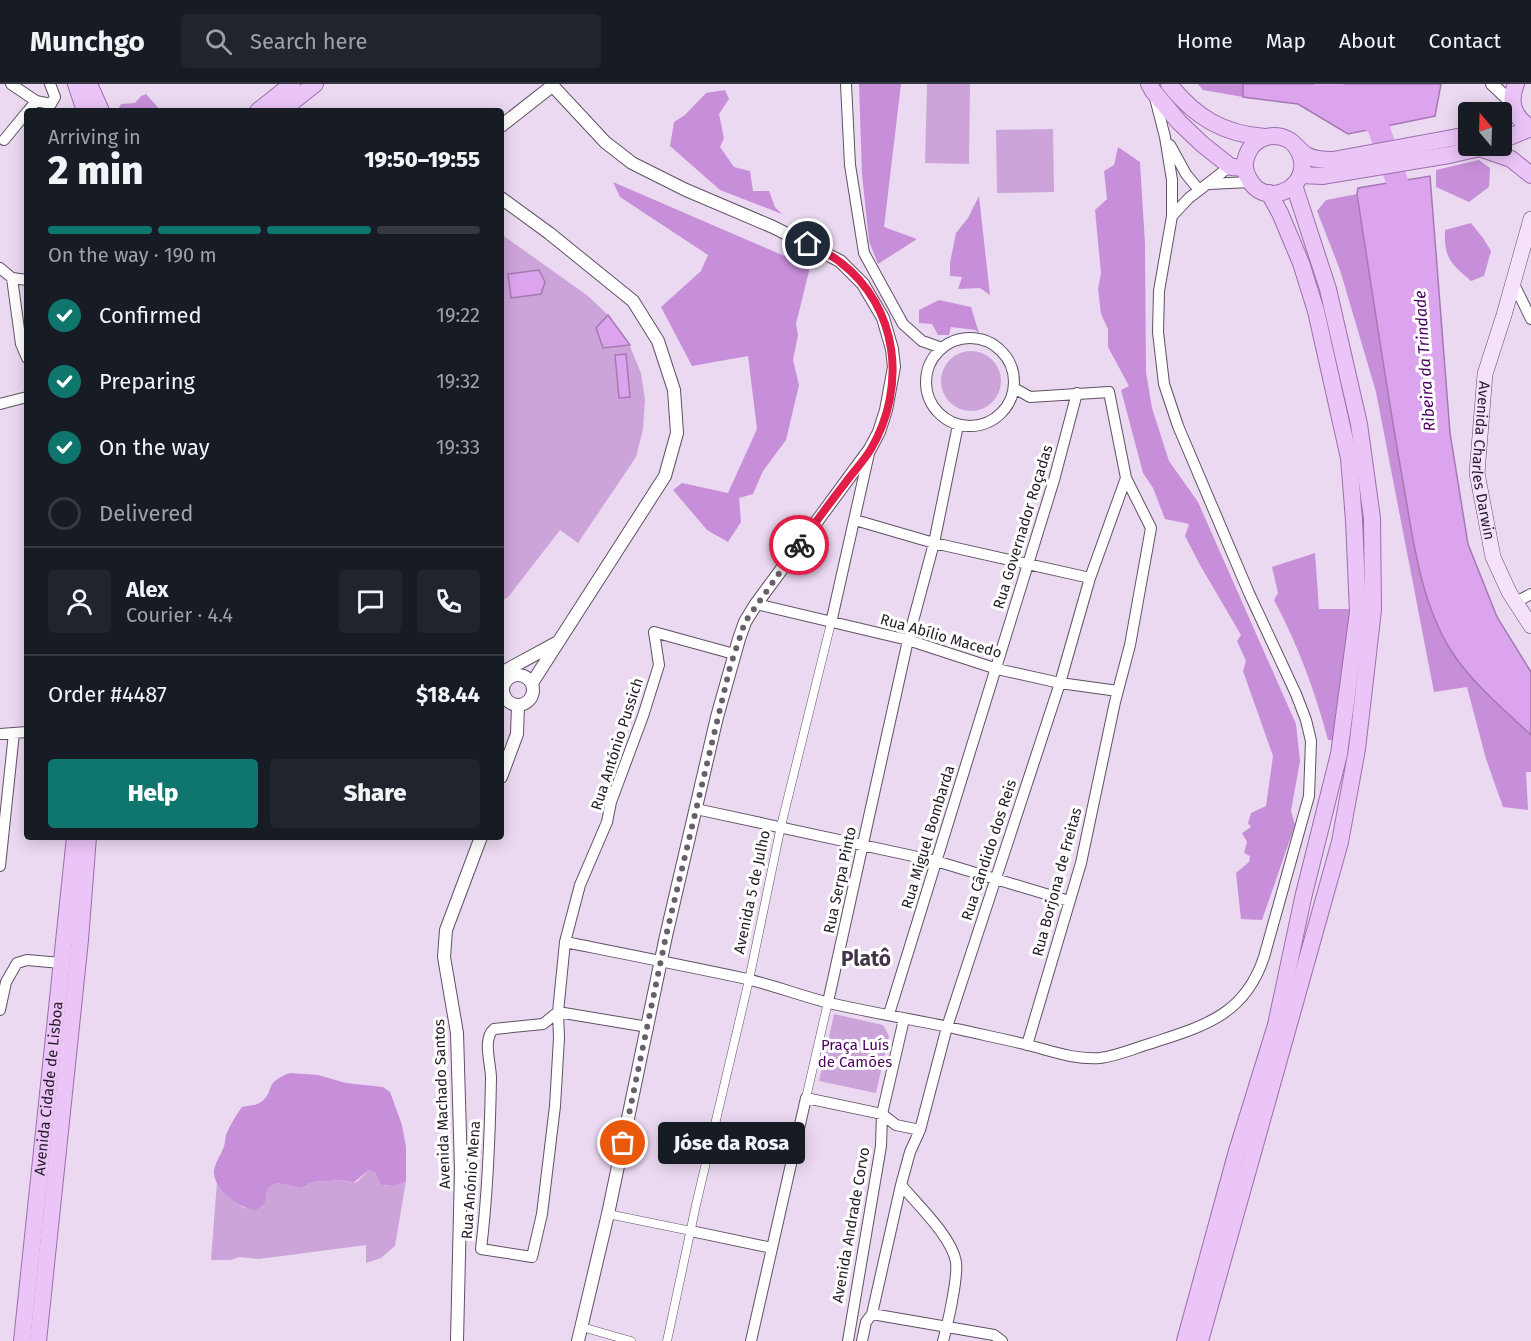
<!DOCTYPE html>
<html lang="en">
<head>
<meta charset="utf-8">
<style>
	:root { --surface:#171b24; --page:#20242c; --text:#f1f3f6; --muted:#9ea1a6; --line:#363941; --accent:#0f766e }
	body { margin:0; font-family:"Fira Sans",sans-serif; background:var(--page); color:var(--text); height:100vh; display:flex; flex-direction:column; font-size:22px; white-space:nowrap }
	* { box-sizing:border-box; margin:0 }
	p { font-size:20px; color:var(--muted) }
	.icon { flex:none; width:33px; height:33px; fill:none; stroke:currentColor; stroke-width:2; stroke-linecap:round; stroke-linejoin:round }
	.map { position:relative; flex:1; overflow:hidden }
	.panel { position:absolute; left:24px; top:24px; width:480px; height:732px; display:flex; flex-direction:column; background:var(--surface); border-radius:6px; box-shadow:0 3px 15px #0003 }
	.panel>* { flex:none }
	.needle { width:39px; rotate:341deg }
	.fabs { position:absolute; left:1458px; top:18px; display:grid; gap:12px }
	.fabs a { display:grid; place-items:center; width:54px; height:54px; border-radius:6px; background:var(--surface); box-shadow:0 3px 15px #0003; font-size:30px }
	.pin { position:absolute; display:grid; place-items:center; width:51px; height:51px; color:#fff; margin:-26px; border:3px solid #fff; border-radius:50%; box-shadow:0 2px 6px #0007 }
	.courier { position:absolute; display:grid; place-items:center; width:60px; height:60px; margin:-30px; border:4px solid #e11d48; border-radius:50%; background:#fff; color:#222; box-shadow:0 2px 8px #0007 }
	.bubble { position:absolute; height:42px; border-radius:6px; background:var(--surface); box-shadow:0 3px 15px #0003; font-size:20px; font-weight:800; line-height:42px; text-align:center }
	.head em { font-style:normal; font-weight:800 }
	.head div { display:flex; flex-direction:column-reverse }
	.head { display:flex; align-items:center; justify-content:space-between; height:102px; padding:0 24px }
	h1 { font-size:39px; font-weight:800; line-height:45px }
	.bar { display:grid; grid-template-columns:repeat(4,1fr); gap:9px 6px; align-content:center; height:72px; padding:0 24px }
	.bar i { height:8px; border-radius:4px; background:var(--line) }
	.bar .active { background:var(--accent) }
	.bar p { grid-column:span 4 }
	.line { display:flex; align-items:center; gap:15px; padding:0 24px; border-top:2px solid var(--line) }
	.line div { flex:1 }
	.round { display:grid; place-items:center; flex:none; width:63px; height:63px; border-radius:6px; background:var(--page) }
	ol { padding:0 24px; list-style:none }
	li { display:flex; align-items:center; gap:18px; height:66px }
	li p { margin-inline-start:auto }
	li .icon { padding:6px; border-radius:50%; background:var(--accent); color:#fff; stroke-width:4 }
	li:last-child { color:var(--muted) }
	li i { width:33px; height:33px; border:3px solid var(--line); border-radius:50% }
	.action { display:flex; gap:12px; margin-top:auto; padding:12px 24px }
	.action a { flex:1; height:69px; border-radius:6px; background:var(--accent); color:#fff; font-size:24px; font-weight:800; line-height:69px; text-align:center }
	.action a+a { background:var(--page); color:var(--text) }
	header { display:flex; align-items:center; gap:36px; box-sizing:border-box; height:84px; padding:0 30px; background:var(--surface); border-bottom:2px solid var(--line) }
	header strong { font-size:28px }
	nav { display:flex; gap:33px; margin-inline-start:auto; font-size:21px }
	.search { width:420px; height:54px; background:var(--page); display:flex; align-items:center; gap:15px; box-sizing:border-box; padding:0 21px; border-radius:6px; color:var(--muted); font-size:22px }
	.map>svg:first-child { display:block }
	.green { fill:#cca4d9 }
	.forest { fill:#c78fd9 }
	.water { fill:#dca3ee; stroke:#a47ab1; stroke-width:1.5 }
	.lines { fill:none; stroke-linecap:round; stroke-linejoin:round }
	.river { stroke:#dca3ee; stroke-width:22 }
	.pedestrian-casing { stroke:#605165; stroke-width:9 }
	.minor-casing { stroke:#605165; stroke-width:12 }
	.tertiary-casing { stroke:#605165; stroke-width:14 }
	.secondary-casing { stroke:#605165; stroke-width:16 }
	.primary-casing { stroke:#9c6fab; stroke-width:18 }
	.pedestrian { stroke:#fff; stroke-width:8 }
	.minor { stroke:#fff; stroke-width:10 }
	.tertiary { stroke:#fff; stroke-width:12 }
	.secondary { stroke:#f5e1fb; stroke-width:15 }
	.primary { stroke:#ebc4f8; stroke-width:16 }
	.done { stroke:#685e6c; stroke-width:6; stroke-dasharray:0 10.8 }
	.route { stroke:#e11d48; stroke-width:8 }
	.labels { text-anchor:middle; stroke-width:6; stroke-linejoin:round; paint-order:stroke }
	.street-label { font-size:15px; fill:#221c24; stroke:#fff }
	.park-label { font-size:15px; fill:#4c005e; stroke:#fff }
	.water-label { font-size:16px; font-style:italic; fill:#4c005f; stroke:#fff }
	.district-label { font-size:21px; font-weight:bold; fill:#433448; stroke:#fff }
</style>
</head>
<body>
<header>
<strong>Munchgo</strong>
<div class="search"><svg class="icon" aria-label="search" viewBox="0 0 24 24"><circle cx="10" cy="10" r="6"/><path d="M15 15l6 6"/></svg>Search here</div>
<nav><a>Home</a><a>Map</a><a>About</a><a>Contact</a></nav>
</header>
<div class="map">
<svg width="1531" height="1257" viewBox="0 0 1531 1257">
	<rect width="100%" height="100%" fill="#ebd9f1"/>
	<!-- green -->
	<path class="green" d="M927,0H970L969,80L925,79Z
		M1053,45L1054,108L997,109L996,46Z
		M501,150L588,212L608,231L629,260L641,289L645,316L643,345L636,373L578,459L560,446L509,512L501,518Z
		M941 297a30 30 0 1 1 60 0a30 30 0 1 1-60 0Z
		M834,930L883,941L889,952L876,1009L819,997Z
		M369,1086L375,1089L383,1101L389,1102L406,1097L395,1162L381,1174L366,1179V1161L259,1175L240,1173L230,1176H211L217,1098L242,1123L255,1127L267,1111L269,1102L277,1099L301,1104L313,1098L344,1096L351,1099L357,1098Z"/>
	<!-- forest -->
	<path class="forest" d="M859,0H901L884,143L917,155L878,180L869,157L862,90Z
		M1198,0H1243V13L1203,6Z
		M725,6L729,15L719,30L724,54L720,63L734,83L750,87L753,107H769L775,123L782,130L720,106L670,62L674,38L685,31L706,9Z
		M146,10L161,27H117L121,20L135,19L141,12Z
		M1118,63L1140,78L1145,160L1146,288L1152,324L1169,377L1198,418L1296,640L1300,677L1291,727L1295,741L1262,836L1241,835L1236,789L1249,778L1250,772L1244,769L1247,758L1242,749L1251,743L1248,739L1251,729L1266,722L1273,672L1243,587L1246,577L1237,557L1241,551L1200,481L1185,452L1189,440L1165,435L1153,404L1143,389L1121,306L1129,302L1108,263V245L1101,230L1098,205L1101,189L1095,126L1107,115L1104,87L1114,81Z
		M1479,76L1490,84L1489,103L1469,118L1436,103V86Z
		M613,98L810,183L796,240L798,251L793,276L799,301L786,356L763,387L753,410L739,414L741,438L728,458L707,446L673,406L682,399L728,409L757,345L748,272L692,282L661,223L701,187L708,171L620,113Z
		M1357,110L1383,173L1418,375L1531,649V688H1526L1528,726L1503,723L1486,675L1467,603L1434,608L1376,308L1340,186L1317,127L1326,116Z
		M979,112L990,211L980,204L958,205L962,193L950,192V179L956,149L968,134Z
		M1471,139L1483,154L1491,167L1484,192L1471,197C1450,179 1444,174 1445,146Z
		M939,216L971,223L979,249L975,246L951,243L949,251H938L932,240L919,239V226Z
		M1315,469L1319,525H1352L1339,657L1328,656C1315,607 1298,561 1274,516L1278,509L1272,483Z
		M290,989L318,991L346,999L383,1003L390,1008L402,1041L406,1063V1097L393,1102L382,1101L375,1089L369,1086L353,1099L343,1096L313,1098L301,1104L277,1099L269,1103L264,1120L255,1127C239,1123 213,1106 214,1087C215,1078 220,1073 223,1065C225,1061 225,1056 226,1051C230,1041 236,1031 242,1023C248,1021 256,1022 261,1018C276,1007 262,999 290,989Z"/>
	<!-- water -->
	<path class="water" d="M1243,0H1441L1435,32L1348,50L1298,20L1243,13Z
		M1430,92L1450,349L1468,460L1497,533L1531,588V651C1504,626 1469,596 1450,565C1420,516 1413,454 1403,398C1386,302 1372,206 1357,110L1358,104Z
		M539,186L545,198L541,210L511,214L508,190Z
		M608,231L630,261L603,264L596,244Z
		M626,270L630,313L619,314L615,271Z"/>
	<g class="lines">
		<!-- river -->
		<path class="river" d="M1325,0L1378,42L1407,127"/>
		<defs>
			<path id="pedestrian" d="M806,1014L828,918
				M608,1130L691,1147
				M582,1243L631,1257
				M667,1257L696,1121L749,896L781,742L831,539"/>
			<path id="minor" d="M11,0L36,17
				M846,0L850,81L864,169L903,240L922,257L942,264
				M28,27L36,17L51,20L55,13L50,0
				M4,56L27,28
				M1170,61L1186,90L1199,106
				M1209,100L1250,98
				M1172,132L1189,114L1233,80
				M0,184L12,194L27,196
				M12,194L21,260L27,274
				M1513,198L1531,235
				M926 298a44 44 0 1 1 88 0a44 44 0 1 1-88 0Z
				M1014,304L1030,313L1109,308L1126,394L1151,444L1130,561L1115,618L1081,779L1027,961
				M0,320L27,313
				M855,436L934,459L1090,494
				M1516,518L1531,510
				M756,520L908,556L997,585L1060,599L1118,607
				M831,539L870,365
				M0,650L27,648
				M696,725L936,777L1069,817
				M0,782L14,649
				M565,858C625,870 686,882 747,895C775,902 802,912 829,919C869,928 909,935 949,943C974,949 999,954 1024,960C1049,966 1073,976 1100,974C1117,972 1135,964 1152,959C1204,942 1245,931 1264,873L1309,712L1311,657L1306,636L1296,610L1249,509L1178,342L1164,300L1158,248L1159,207L1172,132V96L1165,53L1155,14
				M828,918L908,556L934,459L958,341
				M0,926L6,898L17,879L27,876L61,879
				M558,928L543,940L494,945C482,955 491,980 491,994C490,1051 488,1108 481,1165L532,1173L542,1130L555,1022L559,954L558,928L565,858L580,801L607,738L611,718L643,632L659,581L654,548L734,570
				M558,928L648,943
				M889,930L1054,396L1077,309
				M901,1101C917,1120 952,1153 956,1178C958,1194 948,1239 943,1257
				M691,1147L772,1164
				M872,1230L994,1251L1002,1257
				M751,1257L806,1014L882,1030L896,1041L920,1046
				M848,1257L881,1062L882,1030L904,935
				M862,1257L866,1238L872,1230L901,1101L910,1068L920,1046L947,943L1060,599L1090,494L1126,394"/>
			<path id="tertiary" d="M551,0L605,58L632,79L686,106L773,143L840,177L863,200L883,234L892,265L894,283L886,326L879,348L870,365L756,520L745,538L739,555L717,633L666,852L608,1130L578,1257
				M1492,0L1511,18
				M501,42L552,2
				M501,114L549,149L633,217L658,257L674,306L677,349L665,392L532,599
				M501,589L558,558
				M503 606a15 15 0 1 1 30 0a15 15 0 1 1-30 0Z
				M501,693L517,650L518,621
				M457,1257L461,1085L457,949L444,873L446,846L481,753"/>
			<g id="secondary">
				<path id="s1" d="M1531,135L1504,231L1485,290L1477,389L1493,473L1509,508L1531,542"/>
			</g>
			<g id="primary">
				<path d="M76,0L85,27"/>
				<path d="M89,0L101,27"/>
				<path d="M1149,0L1153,7L1179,38L1202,60L1231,83L1245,84"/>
				<path d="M1169,0C1195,33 1223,50 1265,53"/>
				<path d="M1516,0C1508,19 1514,34 1531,44"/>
				<path d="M258,27L292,0"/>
				<path d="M281,27L315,0"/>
				<path d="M1502,56L1531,44"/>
				<path d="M1294,60C1324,98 1265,131 1248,93C1244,86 1244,78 1247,71C1253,54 1273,47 1289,56C1295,60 1300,67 1306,71C1314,76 1324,76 1333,76L1468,51"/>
				<path d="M1482,65L1511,75L1531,91"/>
				<path d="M1301,91L1322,92L1449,71L1489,62"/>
				<path id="s2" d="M22,1257L75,753"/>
				<path d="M38,1257L80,856L88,753"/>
				<path d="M1185,1257L1237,1067L1276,941L1303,814L1339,670L1358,528L1354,436L1349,374L1316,227L1301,179L1280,129L1269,109"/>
				<path d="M1200,1257L1340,758L1357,665L1373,526L1372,434L1359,340L1328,205L1294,101"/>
			</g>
		</defs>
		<!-- pedestrian casing -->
		<use href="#pedestrian" class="pedestrian-casing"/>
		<!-- minor casing -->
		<use href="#minor" class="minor-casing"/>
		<!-- tertiary casing -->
		<use href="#tertiary" class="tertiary-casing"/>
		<!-- secondary casing -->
		<use href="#secondary" class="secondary-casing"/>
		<!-- primary casing -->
		<use href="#primary" class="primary-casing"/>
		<!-- pedestrian -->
		<use href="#pedestrian" class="pedestrian"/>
		<!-- minor -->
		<use href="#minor" class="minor"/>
		<!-- tertiary -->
		<use href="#tertiary" class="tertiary"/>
		<!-- secondary -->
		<use href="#secondary" class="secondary"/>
		<!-- primary -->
		<use href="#primary" class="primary"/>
	</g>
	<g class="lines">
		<!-- done -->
		<path class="done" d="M623,1059L666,852L730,583L745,538L799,461"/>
		<!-- route -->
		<path class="route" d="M799,461C815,439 832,416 849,394C856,385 865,375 871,365C907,303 899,223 840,178C830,170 819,165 808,160"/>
	</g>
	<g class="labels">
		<!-- street labels -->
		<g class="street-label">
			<text dy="5" stroke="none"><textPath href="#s1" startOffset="249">Avenida Charles Darwin</textPath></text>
			<text transform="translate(1023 443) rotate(-73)" y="5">Rua Governador Roçadas</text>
			<text transform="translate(941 552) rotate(16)" y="5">Rua Abílio Macedo</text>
			<text transform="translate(617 660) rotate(-72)" y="5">Rua António Pussich</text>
			<text transform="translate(928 753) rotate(-73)" y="5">Rua Miguel Bombarda</text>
			<text transform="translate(989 766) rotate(-72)" y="5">Rua Cândido dos Reis</text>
			<text transform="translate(840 796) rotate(-78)" y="5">Rua Serpa Pinto</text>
			<text transform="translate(1057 798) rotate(-75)" y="5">Rua Borjona de Freitas</text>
			<text transform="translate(752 808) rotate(-78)" y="5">Avenida 5 de Julho</text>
			<text dy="5" stroke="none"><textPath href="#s2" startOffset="254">Avenida Cidade de Lisboa</textPath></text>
			<text transform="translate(442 1020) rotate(-92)" y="5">Avenida Machado Santos</text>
			<text transform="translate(471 1096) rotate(-86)" y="5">Rua Anónio Mena</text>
			<text transform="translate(851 1141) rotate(-80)" y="5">Avenida Andrade Corvo</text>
		</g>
		<!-- park labels -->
		<g class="park-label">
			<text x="855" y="966">Praça Luís<tspan x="855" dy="17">de Camões</tspan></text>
		</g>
		<!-- water labels -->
		<g class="water-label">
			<text transform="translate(1424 277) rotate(-94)" y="6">Ribeira da Trindade</text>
		</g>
		<!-- district labels -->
		<g class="district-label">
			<text x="866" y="882">Platô</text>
		</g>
	</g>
</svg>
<div class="fabs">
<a><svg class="needle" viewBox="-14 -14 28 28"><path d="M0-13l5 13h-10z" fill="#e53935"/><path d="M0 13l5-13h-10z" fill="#9ea1a6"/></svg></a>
</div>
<div class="pin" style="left:623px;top:1059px;background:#ea580c"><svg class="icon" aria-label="bag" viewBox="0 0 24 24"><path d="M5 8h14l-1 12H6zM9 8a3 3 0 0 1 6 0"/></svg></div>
<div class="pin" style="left:808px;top:160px;background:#1f2937"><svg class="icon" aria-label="home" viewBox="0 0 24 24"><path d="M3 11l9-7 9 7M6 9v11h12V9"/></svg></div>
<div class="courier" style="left:799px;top:461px"><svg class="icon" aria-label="bike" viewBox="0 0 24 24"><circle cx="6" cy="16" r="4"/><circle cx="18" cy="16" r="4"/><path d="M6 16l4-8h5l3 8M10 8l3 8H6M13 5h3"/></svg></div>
<div class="bubble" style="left:658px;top:1038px;width:147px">Jóse da Rosa</div>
<section class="panel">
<div class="head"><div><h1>2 min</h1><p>Arriving in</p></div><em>19:50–19:55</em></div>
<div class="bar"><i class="active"></i><i class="active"></i><i class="active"></i><i></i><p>On the way · 190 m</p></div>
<ol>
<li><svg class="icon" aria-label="check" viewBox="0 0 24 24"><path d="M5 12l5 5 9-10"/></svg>Confirmed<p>19:22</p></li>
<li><svg class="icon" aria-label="check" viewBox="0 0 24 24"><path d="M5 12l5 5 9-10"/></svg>Preparing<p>19:32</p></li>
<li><svg class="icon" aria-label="check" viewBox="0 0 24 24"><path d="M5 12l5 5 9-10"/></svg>On the way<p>19:33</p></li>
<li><i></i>Delivered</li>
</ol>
<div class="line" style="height:108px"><a class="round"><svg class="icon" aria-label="person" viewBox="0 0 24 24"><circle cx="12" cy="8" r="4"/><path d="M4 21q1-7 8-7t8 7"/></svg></a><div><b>Alex</b><p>Courier · 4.4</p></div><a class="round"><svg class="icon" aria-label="chat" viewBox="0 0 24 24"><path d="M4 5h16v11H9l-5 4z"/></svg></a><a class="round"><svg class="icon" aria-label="phone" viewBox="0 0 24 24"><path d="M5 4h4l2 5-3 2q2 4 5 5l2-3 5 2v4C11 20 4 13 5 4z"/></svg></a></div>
<div class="line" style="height:78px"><div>Order #4487</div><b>$18.44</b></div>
<div class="action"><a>Help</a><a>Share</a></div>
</section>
</div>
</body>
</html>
